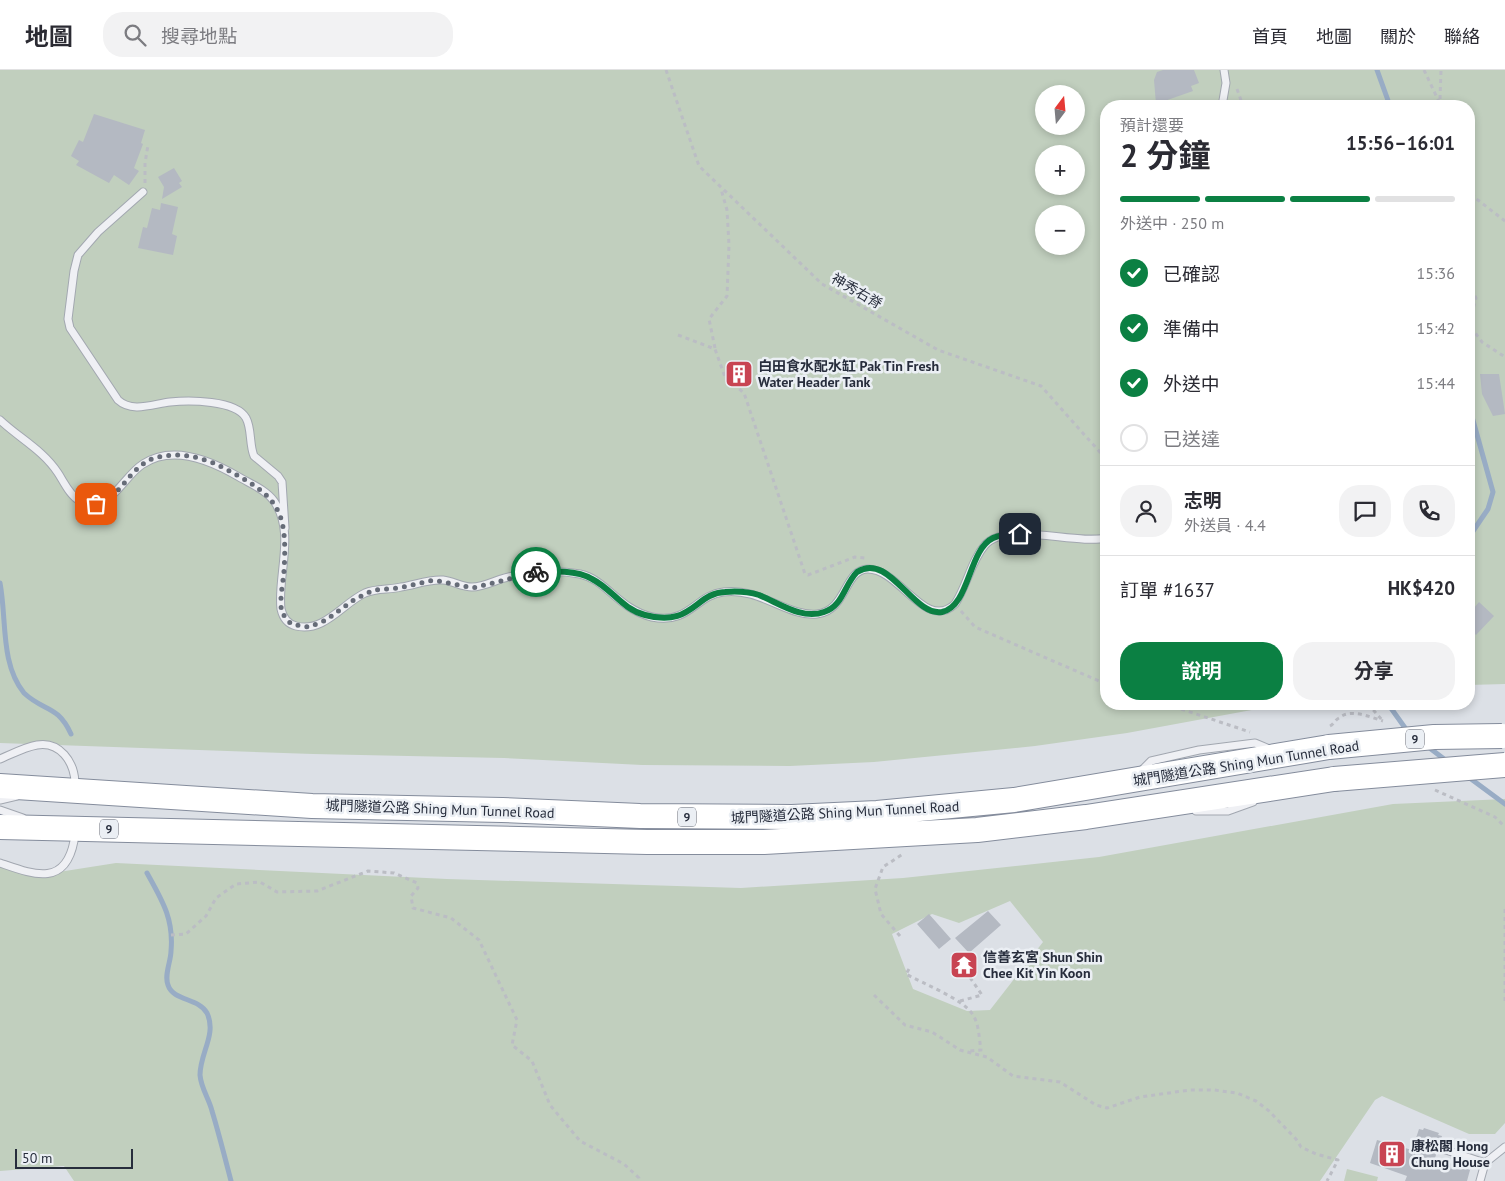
<!DOCTYPE html>
<html lang="zh-TW">
<head>
<meta charset="utf-8">
<style>
	:root { --surface:#fff; --page:#f2f2f3; --text:#2b2b33; --muted:#7c7c81; --line:#e1e1e2; --accent:#0b8043 }
	body { margin:0; font-family:"PT Sans","Noto Sans TC",sans-serif; background:var(--page); color:var(--text); height:100vh; display:flex; flex-direction:column; font-size:19px; white-space:nowrap }
	* { box-sizing:border-box; margin:0 }
	p { font-size:16px; color:var(--muted) }
	.icon { flex:none; width:28px; height:28px; fill:none; stroke:currentColor; stroke-width:2; stroke-linecap:round; stroke-linejoin:round }
	.map { position:relative; flex:1; overflow:hidden }
	.details { position:absolute; left:1100px; top:30px; width:375px; height:610px; display:flex; flex-direction:column; background:var(--surface); border-radius:20px; box-shadow:0 2px 8px #0003 }
	.details>* { flex:none }
	.needle { width:32px; rotate:16deg }
	.fabs { position:absolute; left:1035px; top:15px; display:grid; gap:10px }
	.fabs a { display:grid; place-items:center; width:50px; height:50px; border-radius:50%; background:var(--surface); box-shadow:0 2px 8px #0003; font-size:25px }
	.scale { position:absolute; left:15px; bottom:12px; width:118px; box-sizing:border-box; padding-left:5px; border:2px solid #272d3c; border-top:0; font-size:14px; line-height:18px; white-space:nowrap; color:#272d3c; -webkit-text-stroke:4px #ebeff4; paint-order:stroke }
	.pin { position:absolute; display:grid; place-items:center; width:42px; height:42px; color:#fff; margin:-21px; border-radius:10px; box-shadow:0 2px 8px #0006 }
	.courier { position:absolute; display:grid; place-items:center; width:50px; height:50px; margin:-25px; border:4px solid #0b8043; border-radius:50%; background:#fff; color:#222; box-shadow:0 1px 6px #0007 }
	.head em { font-style:normal; font-weight:700 }
	.head div { display:flex; flex-direction:column-reverse }
	.head { display:flex; align-items:center; justify-content:space-between; height:85px; padding:0 20px }
	h1 { font-size:32px; font-weight:700; line-height:38px }
	.bar { display:grid; grid-template-columns:repeat(4,1fr); gap:8px 5px; align-content:center; height:60px; padding:0 20px }
	.bar i { height:6px; border-radius:4px; background:var(--line) }
	.bar .on { background:var(--accent) }
	.bar p { grid-column:span 4 }
	.line { display:flex; align-items:center; gap:12px; padding:0 20px; border-top:1px solid var(--line) }
	.line div { flex:1 }
	.round { display:grid; place-items:center; flex:none; width:52px; height:52px; border-radius:20px; background:var(--page) }
	ol { padding:0 20px; list-style:none }
	li { display:flex; align-items:center; gap:15px; height:55px }
	li p { margin-inline-start:auto }
	li .icon { padding:5px; border-radius:50%; background:var(--accent); color:#fff; stroke-width:4 }
	li:last-child { color:var(--muted) }
	li i { width:28px; height:28px; border:2px solid var(--line); border-radius:50% }
	.primary-button { display:flex; gap:10px; margin-top:auto; padding:10px 20px }
	.primary-button a { flex:1; height:58px; border-radius:20px; background:var(--accent); color:#fff; font-size:20px; font-weight:700; line-height:58px; text-align:center }
	.primary-button a+a { background:var(--page); color:var(--text) }
	header { display:flex; align-items:center; gap:30px; box-sizing:border-box; height:70px; padding:0 25px; background:var(--surface); border-bottom:1px solid var(--line) }
	header strong { font-size:24px }
	nav { display:flex; gap:28px; margin-inline-start:auto; font-size:18px }
	.search { width:350px; height:45px; background:var(--page); display:flex; align-items:center; gap:12px; box-sizing:border-box; padding:0 18px; border-radius:20px; color:var(--muted); font-size:19px }
	.map>svg:first-child { display:block }
	.green { fill:#c1cfbe; fill-rule:evenodd }
	.lines { fill:none; stroke-linecap:round; stroke-linejoin:round }
	.stream { stroke:#98acc5; stroke-width:5 }
	.building { fill:#b4b9c2 }
	.service-casing { stroke:#a2a7b0; stroke-width:9 }
	.trunk-casing { stroke:#848c9c; stroke-width:26 }
	.path { stroke:#bbbdc4; stroke-width:3; stroke-dasharray:4 4; stroke-linecap:butt }
	.service { stroke:#eff0f4; stroke-width:7 }
	.trunk { stroke:#fff; stroke-width:24 }
	.trunk-bridge-casing { stroke:#848c9c; stroke-width:26; stroke-linecap:butt }
	.trunk-bridge { stroke:#fff; stroke-width:24 }
	.done { stroke:#666c78; stroke-width:5; stroke-dasharray:0 9 }
	.route { stroke:#0b8043; stroke-width:6 }
	.labels { text-anchor:middle; stroke-width:5; stroke-linejoin:round; paint-order:stroke }
	.shield { fill:#ebeff4; stroke:#626773; stroke-width:1 }
	.shield-label { font-size:12px; font-weight:bold; fill:#272d3c }
	.street-label { font-size:14px; fill:#272d3c; stroke:#ebeff4 }
	.poi-label { font-size:14px; font-weight:bold; fill:#272d3c; stroke:#ebeff4; text-anchor:start }
</style>
</head>
<body>
<header>
<strong>地圖</strong>
<div class="search"><svg class="icon" aria-label="search" viewBox="0 0 24 24"><circle cx="10" cy="10" r="6"/><path d="M15 15l6 6"/></svg>搜尋地點</div>
<nav><a>首頁</a><a>地圖</a><a>關於</a><a>聯絡</a></nav>
</header>
<div class="map">
<svg width="1505" height="1111" viewBox="0 0 1505 1111">
	<rect width="100%" height="100%" fill="#dce0e6"/>
	<!-- green -->
	<path class="green" d="M0,0H1505V614L1469,615V36H1106V634H1284L1127,663L1035,676L874,692L790,696L642,695L504,688L313,684L0,673ZM1044,24H1076V56H1044ZM1044,84H1076V116H1044ZM1044,144H1076V176H1044Z
		M1505,729V1053L1495,1064H1469L1382,1026L1375,1030L1320,1111H74L64,1096L0,1101V794L46,804L116,793L447,809L741,818L903,808L1099,787L1393,734ZM1010,831L1043,872L990,940L967,941L913,919L892,864L932,844L959,853Z
		M1347,1099L1378,1107L1377,1111H1344Z"/>
	<g class="lines">
		<!-- stream -->
		<path class="stream" d="M1377,0L1390,36
			M1469,336L1493,422L1488,439L1469,467
			M0,513C7,550 0,593 24,623C44,642 57,634 71,664
			M1388,634L1408,662
			M1427,676L1448,692
			M1467,706L1505,734
			M147,803C162,830 174,849 171,881C171,891 164,905 168,915C173,931 199,928 207,943C217,964 200,983 200,1005C201,1018 209,1029 212,1041C219,1064 225,1088 231,1111"/>
	</g>
	<!-- building -->
	<path class="building" d="M1163,0H1194L1199,13L1191,16L1193,21L1156,34L1154,10L1157,2Z
		M94,44L145,60L141,73L143,74L134,98L139,101L129,115L114,105L109,113L76,95L79,91L71,86L79,70L83,72Z
		M174,98L182,111L179,113L182,117L162,129L164,117L158,107Z
		M161,133L178,137L172,164L177,166L173,185L138,178L143,157L147,158L152,138L160,140Z
		M739,293L750,306L738,315L727,302Z
		M1480,304H1499L1505,344L1493,346L1482,324Z
		M1479,532L1494,546L1476,565L1469,558V544Z
		M988,841L1001,855L969,883L955,868Z
		M929,844L951,869L939,879L917,854Z
		M1424,1058L1439,1063L1438,1065L1442,1066L1435,1088L1470,1100L1467,1111H1405L1407,1106L1370,1093L1377,1070L1412,1080L1419,1059L1423,1060Z"/>
	<g class="lines">
		<defs>
			<path id="service" d="M1139,36L1144,35
				M1222,36L1226,13L1224,0
				M143,122L98,162L78,185L74,201L68,249L70,258L118,330C132,343 153,334 170,332C189,330 236,330 246,348C252,359 249,374 254,386L278,406L282,412L285,458
				M0,350C19,368 43,380 58,403C64,412 70,426 80,431C109,446 123,406 143,394C173,374 212,391 239,407C251,414 266,420 274,431C296,463 277,505 281,539C283,548 288,554 296,556C324,563 343,533 365,523C377,518 389,520 401,517C415,515 428,509 443,510C453,511 462,517 472,517C482,517 492,512 501,509C526,502 554,499 580,504C607,510 618,539 652,547C689,555 696,525 723,522C760,517 787,547 817,544C847,541 844,499 868,499C900,499 925,562 955,534C967,516 971,491 985,475C1005,451 1076,475 1106,468
				M0,689C12,684 25,677 37,675C60,671 74,692 75,712
				M1139,703L1151,691L1199,680L1255,673L1272,680
				M0,730L17,726
				M0,740L23,748
				M1196,741H1228L1253,732
				M0,793C32,804 65,818 74,771
				M1443,1079L1485,1093
				M1480,1111L1485,1093L1505,1077"/>
			<path id="trunk" d="M0,716L312,736L502,740L640,746L792,747L877,743L1014,730L1329,677
				M0,757L647,772H764L977,760L1086,747L1334,709"/>
		</defs>
		<!-- service casing -->
		<use href="#service" class="service-casing"/>
		<!-- trunk casing -->
		<use href="#trunk" class="trunk-casing"/>
		<!-- path -->
		<path class="path" d="M666,0L699,96L822,214L938,280L1041,316L1106,389
			M1424,0L1441,36
			M1237,19L1243,36
			M1440,29L1441,0
			M1469,107L1474,127L1505,151
			M145,113V93L148,75
			M1469,211L1476,228L1470,250L1473,260L1482,272L1505,287
			M678,265L715,279L725,307L744,323L805,504L808,505L855,487L865,488
			M715,278L709,249L727,226L729,175L727,140L721,119
			M961,541L975,557L1106,614
			M1166,634L1250,662
			M1368,634L1382,650
			M1330,656C1334,654 1335,650 1339,648C1350,638 1370,647 1383,651
			M1435,720L1495,747L1505,757
			M1505,839V931
			M171,865L186,864L206,846L216,828L236,814L260,812L277,822L317,821L368,801L394,803L417,813L418,818L411,826L413,838L451,848L479,870L517,950L512,975L532,991L550,1035L580,1071L624,1094L639,1108V1111
			M900,866L881,844L875,819L883,797L903,784
			M909,899L906,904C922,913 965,930 973,945C979,954 979,968 981,980L969,981
			M874,925L905,955L932,962L960,980L987,987L1013,1006L1060,1012L1096,1035L1107,1038L1140,1027L1190,1020H1214L1237,1023L1256,1031L1269,1041L1296,1069L1301,1077L1316,1084L1338,1090L1327,1111
			M960,931L982,925L969,906"/>
		<!-- service -->
		<use href="#service" class="service"/>
		<!-- trunk -->
		<use href="#trunk" class="trunk"/>
		<defs>
			<path id="trunk-bridge" d="M1329,677L1434,667L1502,666
				M1334,709L1505,695"/>
		</defs>
		<!-- trunk-bridge casing -->
		<use href="#trunk-bridge" class="trunk-bridge-casing"/>
		<!-- trunk-bridge -->
		<use href="#trunk-bridge" class="trunk-bridge"/>
	</g>
	<g class="lines">
		<!-- done -->
		<path class="done" d="M96,434C120,429 128,399 152,389C174,381 201,386 222,397C277,426 288,437 284,501C283,514 279,530 282,543L291,554L309,557L326,550L355,529L374,520L399,518L434,510L473,518L536,502"/>
		<!-- route -->
		<path class="route" d="M536,502C553,501 577,500 592,509C612,519 622,539 645,545C692,558 695,523 725,522C736,521 749,522 759,525C779,533 802,550 824,542C843,536 844,515 857,502C889,481 913,547 942,542C970,536 968,480 993,468C1001,464 1011,464 1020,464"/>
	</g>
	<!-- icons -->
	<defs>
		<symbol id="building-square" viewBox="-11 -11 22 22"><rect x="-9" y="-9" width="18" height="18" rx="4" fill="#c84452" stroke="#ebeff4"/><path d="M-4-6H4V6H1V3H-1V6H-4ZM-2.5-4.3h1.7v1.8h-1.7ZM.8-4.3h1.7v1.8H.8ZM-2.5-1h1.7V.8h-1.7ZM.8-1h1.7V.8H.8Z" fill="#fff"/></symbol>
		<symbol id="temple-square" viewBox="-11 -11 22 22"><rect x="-9" y="-9" width="18" height="18" rx="4" fill="#c84452" stroke="#ebeff4"/><path d="M0-6L5-2H3V0L6.5 2.5H4V6H1.5V3h-3V6H-4V2.5H-6.5L-3 0V-2H-5Z" fill="#fff"/></symbol>
	</defs>
	<g fill-rule="evenodd">
		<use href="#building-square" x="723" y="288" width="32" height="32"/>
		<use href="#temple-square" x="948" y="879" width="32" height="32"/>
		<use href="#building-square" x="1376" y="1068" width="32" height="32"/>
	</g>
	<g class="labels">
		<!-- shield labels -->
		<g class="shield">
			<rect x="1406" y="659.5" width="18" height="19" rx="4"/>
			<rect x="678" y="737.5" width="18" height="19" rx="4"/>
			<rect x="100" y="749.5" width="18" height="19" rx="4"/>
		</g>
		<g class="shield-label">
			<text x="1415" y="673">9</text>
			<text x="687" y="751">9</text>
			<text x="109" y="763">9</text>
		</g>
		<!-- street labels -->
		<g class="street-label">
			<text transform="translate(857 221) rotate(30)" y="5">神秀右脊</text>
			<text transform="translate(1246 693) rotate(-9)" y="5">城門隧道公路 Shing Mun Tunnel Road</text>
			<text transform="translate(440 739) rotate(2)" y="5">城門隧道公路 Shing Mun Tunnel Road</text>
			<text transform="translate(845 742) rotate(-3)" y="5">城門隧道公路 Shing Mun Tunnel Road</text>
		</g>
		<!-- poi labels -->
		<g class="poi-label">
			<text x="758" y="301">白田食水配水缸 Pak Tin Fresh<tspan x="758" dy="16">Water Header Tank</tspan></text>
			<text x="983" y="892">信善玄宮 Shun Shin<tspan x="983" dy="16">Chee Kit Yin Koon</tspan></text>
			<text x="1411" y="1081">康松閣 Hong<tspan x="1411" dy="16">Chung House</tspan></text>
		</g>
	</g>
</svg>
<div class="fabs">
<a><svg class="needle" viewBox="-14 -14 28 28"><path d="M0-13l5 13h-10z" fill="#e53935"/><path d="M0 13l5-13h-10z" fill="#7c7c81"/></svg></a>
<a>+</a>
<a>−</a>
</div>
<div class="scale">50 m</div>
<div class="pin" style="left:96px;top:434px;background:#ea580c"><svg class="icon" aria-label="bag" viewBox="0 0 24 24"><path d="M5 8h14l-1 12H6zM9 8a3 3 0 0 1 6 0"/></svg></div>
<div class="pin" style="left:1020px;top:464px;background:#1f2937"><svg class="icon" aria-label="home" viewBox="0 0 24 24"><path d="M3 11l9-7 9 7M6 9v11h12V9"/></svg></div>
<div class="courier" style="left:536px;top:502px"><svg class="icon" aria-label="bike" viewBox="0 0 24 24"><circle cx="6" cy="16" r="4"/><circle cx="18" cy="16" r="4"/><path d="M6 16l4-8h5l3 8M10 8l3 8H6M13 5h3"/></svg></div>
<section class="details">
<div class="head"><div><h1>2 分鐘</h1><p>預計還要</p></div><em>15:56–16:01</em></div>
<div class="bar"><i class="on"></i><i class="on"></i><i class="on"></i><i></i><p>外送中 · 250 m</p></div>
<ol>
<li><svg class="icon" aria-label="check" viewBox="0 0 24 24"><path d="M5 12l5 5 9-10"/></svg>已確認<p>15:36</p></li>
<li><svg class="icon" aria-label="check" viewBox="0 0 24 24"><path d="M5 12l5 5 9-10"/></svg>準備中<p>15:42</p></li>
<li><svg class="icon" aria-label="check" viewBox="0 0 24 24"><path d="M5 12l5 5 9-10"/></svg>外送中<p>15:44</p></li>
<li><i></i>已送達</li>
</ol>
<div class="line" style="height:90px"><a class="round"><svg class="icon" aria-label="person" viewBox="0 0 24 24"><circle cx="12" cy="8" r="4"/><path d="M4 21q1-7 8-7t8 7"/></svg></a><div><b>志明</b><p>外送員 · 4.4</p></div><a class="round"><svg class="icon" aria-label="chat" viewBox="0 0 24 24"><path d="M4 5h16v11H9l-5 4z"/></svg></a><a class="round"><svg class="icon" aria-label="phone" viewBox="0 0 24 24"><path d="M5 4h4l2 5-3 2q2 4 5 5l2-3 5 2v4C11 20 4 13 5 4z"/></svg></a></div>
<div class="line" style="height:65px"><div>訂單 #1637</div><b>HK$420</b></div>
<div class="primary-button"><a>說明</a><a>分享</a></div>
</section>
</div>
</body>
</html>
